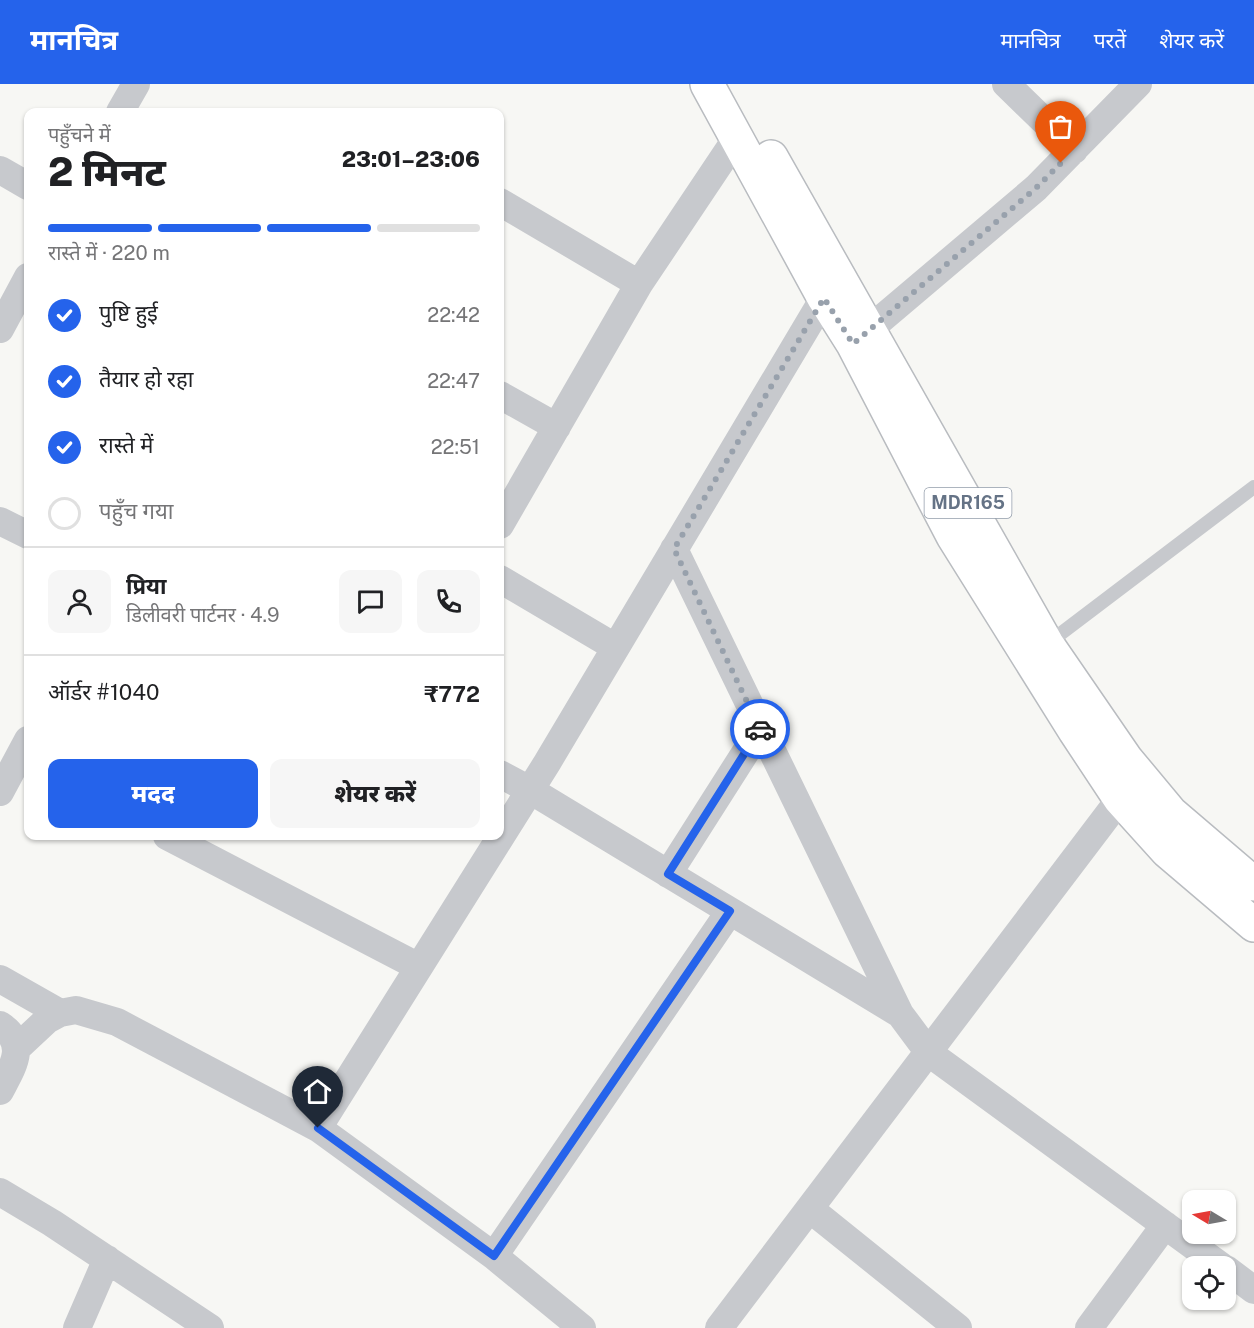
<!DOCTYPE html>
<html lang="hi">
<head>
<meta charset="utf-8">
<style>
	:root { --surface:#fff; --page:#f6f6f6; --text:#202124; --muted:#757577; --line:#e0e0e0; --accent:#2563eb }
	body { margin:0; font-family:"Public Sans","Noto Sans Devanagari",sans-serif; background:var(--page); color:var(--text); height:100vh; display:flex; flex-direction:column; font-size:22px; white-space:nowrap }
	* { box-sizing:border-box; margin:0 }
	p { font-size:20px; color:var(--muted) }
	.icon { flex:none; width:33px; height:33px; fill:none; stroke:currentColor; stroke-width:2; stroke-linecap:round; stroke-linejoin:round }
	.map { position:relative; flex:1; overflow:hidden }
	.sheet { position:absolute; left:24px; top:24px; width:480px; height:732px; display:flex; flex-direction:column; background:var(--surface); border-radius:12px; box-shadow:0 2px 4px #0004 }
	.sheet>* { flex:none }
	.needle { width:39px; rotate:280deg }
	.buttons { position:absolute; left:1182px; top:1106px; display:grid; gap:12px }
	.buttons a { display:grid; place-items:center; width:54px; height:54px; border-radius:12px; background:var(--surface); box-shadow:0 2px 4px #0004; font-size:30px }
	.pin { position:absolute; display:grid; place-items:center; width:51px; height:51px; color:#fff; margin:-62px -26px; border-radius:50% 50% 50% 0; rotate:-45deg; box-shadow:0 0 6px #0007 }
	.pin .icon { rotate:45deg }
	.courier { position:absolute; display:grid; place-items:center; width:60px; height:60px; margin:-30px; border:4px solid #2563eb; border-radius:50%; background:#fff; color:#222; box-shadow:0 2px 8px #0007 }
	.overview em { font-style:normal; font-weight:800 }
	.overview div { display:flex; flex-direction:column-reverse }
	.overview { display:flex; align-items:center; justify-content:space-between; height:102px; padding:0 24px }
	h1 { font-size:39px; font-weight:800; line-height:45px }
	.bar { display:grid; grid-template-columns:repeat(4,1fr); gap:9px 6px; align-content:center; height:72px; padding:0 24px }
	.bar i { height:8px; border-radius:4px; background:var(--line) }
	.bar .active { background:var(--accent) }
	.bar p { grid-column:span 4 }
	.line { display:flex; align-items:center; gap:15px; padding:0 24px; border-top:2px solid var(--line) }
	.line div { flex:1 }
	.round { display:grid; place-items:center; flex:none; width:63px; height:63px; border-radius:12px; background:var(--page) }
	ol { padding:0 24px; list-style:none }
	li { display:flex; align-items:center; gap:18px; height:66px }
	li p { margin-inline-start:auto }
	li .icon { padding:6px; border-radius:50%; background:var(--accent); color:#fff; stroke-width:4 }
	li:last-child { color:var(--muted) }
	li i { width:33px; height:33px; border:3px solid var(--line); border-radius:50% }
	.button { display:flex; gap:12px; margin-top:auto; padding:12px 24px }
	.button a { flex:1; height:69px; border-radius:12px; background:var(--accent); color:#fff; font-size:24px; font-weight:800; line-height:69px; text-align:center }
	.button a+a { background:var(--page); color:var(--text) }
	header { display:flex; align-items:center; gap:36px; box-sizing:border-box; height:84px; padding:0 30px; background:var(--accent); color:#fff }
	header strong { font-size:28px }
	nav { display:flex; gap:33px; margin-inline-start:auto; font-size:21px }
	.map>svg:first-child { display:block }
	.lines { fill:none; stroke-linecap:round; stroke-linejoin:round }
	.primary-casing { stroke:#b9bcc0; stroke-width:36 }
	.service { stroke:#c7c9cd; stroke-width:14 }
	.minor { stroke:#c7c9cd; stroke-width:28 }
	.primary { stroke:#fff; stroke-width:33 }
	.done { stroke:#98a1ac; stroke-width:6; stroke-dasharray:0 10.8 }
	.route { stroke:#2563eb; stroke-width:8 }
	.labels { text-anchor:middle; stroke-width:6; stroke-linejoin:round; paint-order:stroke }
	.shield { fill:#fff; stroke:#939daa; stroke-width:1.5 }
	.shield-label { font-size:18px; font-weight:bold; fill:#657386 }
</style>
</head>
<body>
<header>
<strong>मानचित्र</strong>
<nav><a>मानचित्र</a><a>परतें</a><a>शेयर करें</a></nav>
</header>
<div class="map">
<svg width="1254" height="1244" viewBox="0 0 1254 1244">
	<rect width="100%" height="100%" fill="#f7f7f4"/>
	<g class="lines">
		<defs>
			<path id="primary" d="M707,0L824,214L853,260L953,452L1075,647L1120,715L1167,767L1254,841
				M771,73L1047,560L1126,675L1171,729L1254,800"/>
		</defs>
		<!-- primary casing -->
		<use href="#primary" class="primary-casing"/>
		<!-- service -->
		<path class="service" d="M1047,560L1254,403"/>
		<!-- minor -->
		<path class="minor" d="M1006,0L1074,66
			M120,28L136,0
			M0,86L28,102
			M500,118L639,200
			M0,245L28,193
			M853,259L1036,104L1138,0
			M500,311L557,343
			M0,437L28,451
			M500,441L639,200L736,55
			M674,465L900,930L929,969L1221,1182
			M500,495L615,563
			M500,690L530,706L900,930
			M0,708L28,656
			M167,752L419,883
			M668,790L761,644
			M0,895L60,929
			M0,941C29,960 12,984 0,1007
			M17,964L47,936L60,929L76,926L117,938L318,1044L494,1172L582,1244
			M318,1044L547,679L824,214
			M0,1108L52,1139L210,1244
			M810,1125L958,1244
			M494,1172L730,827
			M1226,1185L1254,1206
			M77,1244L107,1175
			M719,1244L1120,715L1135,700
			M1089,1244L1165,1141"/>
		<!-- primary -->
		<use href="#primary" class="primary"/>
	</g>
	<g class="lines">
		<!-- done -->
		<path class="done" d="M760,645L674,465L824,214L853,260L1036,104L1061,79"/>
		<!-- route -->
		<path class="route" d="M318,1044L494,1172L730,827L668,790L760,645"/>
	</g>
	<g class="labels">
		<!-- shield labels -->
		<rect class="shield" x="924.5" y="404" width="87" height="30" rx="4.5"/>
		<g class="shield-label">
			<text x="968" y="425">MDR165</text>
		</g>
	</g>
</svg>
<div class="buttons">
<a><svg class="needle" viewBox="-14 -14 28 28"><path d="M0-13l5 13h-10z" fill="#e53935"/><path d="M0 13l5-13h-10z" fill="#757577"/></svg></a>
<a><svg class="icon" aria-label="locate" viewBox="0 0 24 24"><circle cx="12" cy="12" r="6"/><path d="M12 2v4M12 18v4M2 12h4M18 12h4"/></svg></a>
</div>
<div class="pin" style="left:1061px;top:79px;background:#ea580c"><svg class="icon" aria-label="bag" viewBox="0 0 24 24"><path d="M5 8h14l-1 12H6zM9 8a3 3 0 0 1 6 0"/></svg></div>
<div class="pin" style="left:318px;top:1044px;background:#1f2937"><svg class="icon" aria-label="home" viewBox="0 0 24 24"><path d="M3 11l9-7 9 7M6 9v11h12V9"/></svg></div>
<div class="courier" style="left:760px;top:645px"><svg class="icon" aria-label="car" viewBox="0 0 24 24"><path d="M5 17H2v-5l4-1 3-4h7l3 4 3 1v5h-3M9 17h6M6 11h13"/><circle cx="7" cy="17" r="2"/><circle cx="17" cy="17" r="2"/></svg></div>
<section class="sheet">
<div class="overview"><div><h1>2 मिनट</h1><p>पहुँचने में</p></div><em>23:01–23:06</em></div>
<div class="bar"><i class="active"></i><i class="active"></i><i class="active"></i><i></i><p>रास्ते में · 220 m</p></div>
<ol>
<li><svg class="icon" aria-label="check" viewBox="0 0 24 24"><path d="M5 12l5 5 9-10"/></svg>पुष्टि हुई<p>22:42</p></li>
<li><svg class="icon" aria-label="check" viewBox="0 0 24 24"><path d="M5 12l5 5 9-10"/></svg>तैयार हो रहा<p>22:47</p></li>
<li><svg class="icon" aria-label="check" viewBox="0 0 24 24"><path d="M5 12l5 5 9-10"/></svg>रास्ते में<p>22:51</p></li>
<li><i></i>पहुँच गया</li>
</ol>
<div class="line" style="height:108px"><a class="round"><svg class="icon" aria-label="person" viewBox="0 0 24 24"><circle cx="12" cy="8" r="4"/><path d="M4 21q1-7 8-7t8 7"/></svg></a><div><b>प्रिया</b><p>डिलीवरी पार्टनर · 4.9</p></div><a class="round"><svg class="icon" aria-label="chat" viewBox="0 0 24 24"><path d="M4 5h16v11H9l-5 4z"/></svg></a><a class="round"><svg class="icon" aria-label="phone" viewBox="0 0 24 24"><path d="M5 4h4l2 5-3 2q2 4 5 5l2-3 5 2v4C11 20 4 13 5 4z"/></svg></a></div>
<div class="line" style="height:78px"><div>ऑर्डर #1040</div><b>₹772</b></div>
<div class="button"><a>मदद</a><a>शेयर करें</a></div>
</section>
</div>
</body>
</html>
